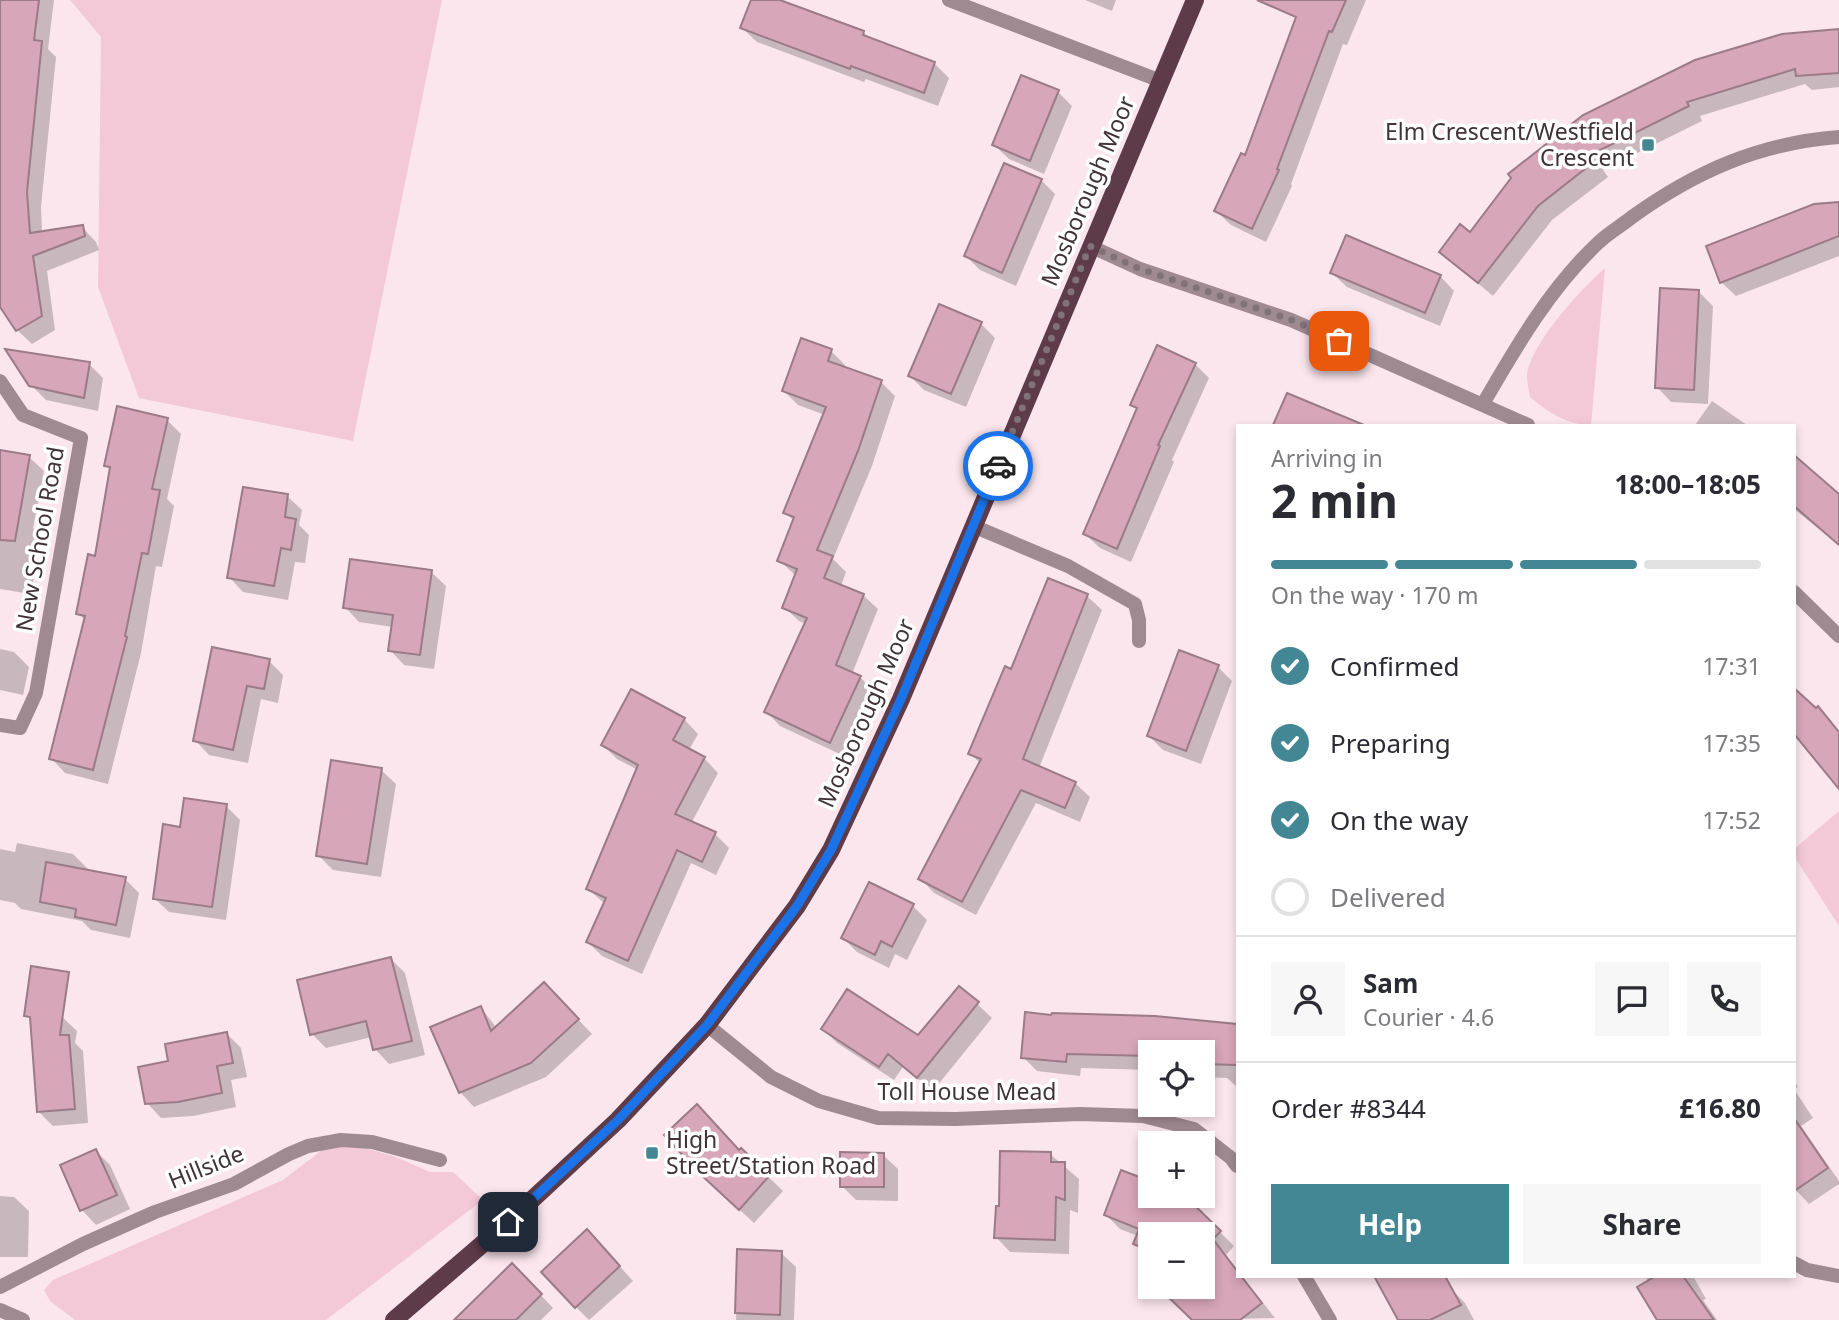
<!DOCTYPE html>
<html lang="en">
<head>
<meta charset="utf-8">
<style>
	:root { --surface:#fff; --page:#f7f7f7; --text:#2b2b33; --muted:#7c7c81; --line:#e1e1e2; --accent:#438795 }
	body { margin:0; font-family:"Noto Sans",sans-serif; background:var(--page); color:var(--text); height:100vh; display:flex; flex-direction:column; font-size:26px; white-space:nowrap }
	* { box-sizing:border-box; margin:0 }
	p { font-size:23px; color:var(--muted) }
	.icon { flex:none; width:38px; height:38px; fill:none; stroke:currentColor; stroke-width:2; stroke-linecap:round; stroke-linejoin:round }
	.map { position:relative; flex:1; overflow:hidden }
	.sheet { position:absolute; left:1236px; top:424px; width:560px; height:854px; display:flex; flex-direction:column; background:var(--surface); border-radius:0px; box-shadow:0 4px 10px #0003 }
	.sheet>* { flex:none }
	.buttons { position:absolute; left:1138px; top:1040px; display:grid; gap:14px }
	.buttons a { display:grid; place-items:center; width:77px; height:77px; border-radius:0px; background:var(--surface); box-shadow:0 4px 10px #0003; font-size:35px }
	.pin { position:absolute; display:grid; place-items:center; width:60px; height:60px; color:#fff; margin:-30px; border-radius:14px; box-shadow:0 4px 10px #0006 }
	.courier { position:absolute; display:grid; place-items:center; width:70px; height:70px; margin:-35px; border:5px solid #1a73e8; border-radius:50%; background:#fff; color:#222; box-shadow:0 2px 9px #0007 }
	.headline em { font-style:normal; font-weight:700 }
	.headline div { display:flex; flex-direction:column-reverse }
	.headline { display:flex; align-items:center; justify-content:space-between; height:119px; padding:0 35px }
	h1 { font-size:46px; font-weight:700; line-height:52px }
	.bar { display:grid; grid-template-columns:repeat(4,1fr); gap:10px 7px; align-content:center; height:84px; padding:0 35px }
	.bar i { height:9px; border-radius:5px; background:var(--line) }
	.bar .current { background:var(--accent) }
	.bar p { grid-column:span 4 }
	.line { display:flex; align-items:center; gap:18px; padding:0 35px; border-top:2px solid var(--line) }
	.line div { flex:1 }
	.round { display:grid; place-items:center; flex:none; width:74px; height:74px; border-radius:0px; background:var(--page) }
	ol { padding:0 35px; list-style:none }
	li { display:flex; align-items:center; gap:21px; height:77px }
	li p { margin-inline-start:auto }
	li .icon { padding:7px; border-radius:50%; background:var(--accent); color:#fff; stroke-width:4 }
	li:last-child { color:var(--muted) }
	li i { width:38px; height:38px; border:4px solid var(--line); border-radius:50% }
	.button { display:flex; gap:14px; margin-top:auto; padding:14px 35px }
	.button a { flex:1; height:80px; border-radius:0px; background:var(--accent); color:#fff; font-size:28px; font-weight:700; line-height:80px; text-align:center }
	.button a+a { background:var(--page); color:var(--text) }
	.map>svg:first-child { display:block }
	.green { fill:#f3c9d8 }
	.shadow { fill:#0003 }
	.building { fill:#d7a6b8; stroke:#9a7b86; stroke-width:2 }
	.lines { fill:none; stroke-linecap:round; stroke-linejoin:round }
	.street { stroke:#a08a92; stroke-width:14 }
	.primary { stroke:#5e3b49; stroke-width:18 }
	.done { stroke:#817277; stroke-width:7; stroke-dasharray:0 12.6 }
	.route { stroke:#1a73e8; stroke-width:9 }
	.poi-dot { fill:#438795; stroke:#fff; stroke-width:2.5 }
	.labels { text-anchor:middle; stroke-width:7; stroke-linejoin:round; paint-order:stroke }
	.poi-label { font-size:23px; fill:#403337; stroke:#fff; text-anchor:end }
	.street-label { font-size:23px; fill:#403337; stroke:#fff }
</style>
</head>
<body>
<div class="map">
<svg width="1839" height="1320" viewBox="0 0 1839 1320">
	<rect width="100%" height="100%" fill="#fbe6ed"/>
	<!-- green -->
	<path class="green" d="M70,0H442L353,441L139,398L98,287L101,37Z
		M1605,268L1591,425C1567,425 1548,412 1530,397C1529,391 1527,382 1527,375C1531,343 1581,289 1605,268Z
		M1839,811V926L1794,856V849Z
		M351,1144L396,1157L430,1172H453L483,1200L326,1320H75L50,1301L44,1290L53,1280L283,1180L326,1147Z"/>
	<!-- shadow -->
	<path class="shadow" d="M0,0H54L48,49L56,57L41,207L42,233L82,227L96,242L99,250L47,271L55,330L32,344L17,330L0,304Z
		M753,0H775L863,32L871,40L934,63L949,78L938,106L866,79L864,82L757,42L742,28Z
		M1085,0H1116L1112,11Z
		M1303,0H1366L1347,45L1343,44L1291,184L1292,186L1266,242L1231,225L1216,211L1246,157Z
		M1839,31V87L1812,90L1805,84L1700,116L1702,121L1603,170L1608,177L1552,220L1493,296L1441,252L1471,234L1514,178Z
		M1058,92L1072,106L1044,174L1009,159L994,145Z
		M1041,180L1055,194L1016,286L980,270L966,256Z
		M1839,204V256L1736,296L1721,282Z
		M1332,273L1440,276L1454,291L1440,326L1347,287Z
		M1699,292L1713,306L1708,404L1671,402L1657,387Z
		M981,324L995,338L966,407L924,390L910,376Z
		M831,351L845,365L844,368L881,382L895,396L872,466L833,559L846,572L841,586L863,595L878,609L852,674L860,677L874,692L844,756L780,726L766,711L806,624L799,621L784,607L796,576L779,560L794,521L785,512L825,415L798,405L784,391Z
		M89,364L103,378L98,411L46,400L31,385Z
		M1195,364L1209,378L1172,460L1174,462L1131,562L1100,548L1085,534L1138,410L1132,405Z
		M1712,401L1747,425H1695Z
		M167,420L181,434L167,499L174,506L162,567L156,566L141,653L108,784L65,773L51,758L86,621L78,613L96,558L112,471L106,465Z
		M0,452L29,457L44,471L33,528L41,536L31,594L0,589Z
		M1794,458L1839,497V545L1794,509Z
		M287,496L302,510L299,525L309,535L305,563L295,562L288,600L243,592L229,577Z
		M431,572L446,586L434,669L404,665L390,650L393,627L359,622L345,607Z
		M1087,596L1102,610L1039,768L1075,783L1090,797L1080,822L1036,803L976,915L934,893L920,878L981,764L970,753L1012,671Z
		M0,649L14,652L29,667L23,695L0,690Z
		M269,661L283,675L278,703L261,699L248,763L209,755L195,740Z
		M1218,667L1232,681L1201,764L1163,750L1149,736Z
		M684,719L698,734L689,750L704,758L718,773L692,822L715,834L729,848L716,875L691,863L642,974L602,956L588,942L605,904L588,889L638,770L617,759L603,745Z
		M381,770L396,784L381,877L333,870L318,855Z
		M226,806L240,820L226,920L169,912L154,898Z
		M17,843L73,854L88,869L87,872L125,879L139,893L130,938L91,930L82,921L21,909L15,903L0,900V849L15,852Z
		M913,906L927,920L907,960L895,954L889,968L857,952L843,938Z
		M391,959L405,973L425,1055L389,1064L375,1049L372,1037L326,1048L312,1034Z
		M960,988L992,1018L933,1091L903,1067L894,1080L837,1043L823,1029L918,1038Z
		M558,998L592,1034L546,1077L474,1107L460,1092L481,1008L497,1028Z
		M62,1017L77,1031L75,1043L83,1051L88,1123L53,1126L38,1111Z
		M1211,1025L1237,1026V1087L1227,1078L1202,1077V1052H1150V1070L1081,1068L1080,1076L1037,1071L1023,1057Z
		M227,1034L241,1048L247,1077L231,1080L236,1107L193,1116L161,1118L147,1103L170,1062Z
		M1794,1080L1798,1087L1794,1089L1813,1118L1801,1126L1839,1181V1184L1809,1204L1794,1188Z
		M741,1150L783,1191L754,1223L715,1187Z
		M96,1151L110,1165L130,1209L96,1225L82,1210L62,1166Z
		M1050,1154L1079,1179L1078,1213L1070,1210L1069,1254L1010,1252L996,1237L1000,1208Z
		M883,1155L898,1169V1201L856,1200L842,1186Z
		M1150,1195L1220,1232L1234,1246L1226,1255L1237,1269V1276H1242L1275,1318L1191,1320L1185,1311L1202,1286V1234H1150V1258L1135,1244L1138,1236L1120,1229L1106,1215Z
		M0,1196L14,1197L29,1211L28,1257H0Z
		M601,1246L633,1281L589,1320L576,1307Z
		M739,1251L781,1253L796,1267L794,1320H736Z
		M512,1265L553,1308L541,1320H457L465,1308L467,1310Z
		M1375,1276H1431L1440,1294L1451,1289L1465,1303L1474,1320H1398Z
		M1645,1276H1693L1706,1299L1703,1300L1717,1320H1670Z"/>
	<!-- building -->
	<path class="building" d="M0,0H39L34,40L42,41L27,192L30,233L83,225L85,236L33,256L42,316L16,331L0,307Z
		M751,0H780L864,31L863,35L935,62L924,93L851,66L850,69L740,28Z
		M1257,0H1346L1332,32L1329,31L1277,169L1279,170L1252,229L1214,211L1241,153L1245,155L1296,17Z
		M1839,29V73L1796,76L1795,69L1687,102L1689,106L1590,155L1595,161L1538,206L1478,283L1439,252L1460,224L1470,232L1511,178L1508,174L1583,115L1695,60L1782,34Z
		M1021,75L1059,90L1030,161L992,145Z
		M1004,163L1042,179L1002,273L964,256Z
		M1839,202V236L1720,283L1706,246L1814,204Z
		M1346,235L1441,275L1425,313L1330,273Z
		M1660,288L1699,290L1694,390L1655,388Z
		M939,304L982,322L951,394L908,376Z
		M801,338L832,349L828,361L882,380L858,451L817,550L833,556L824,578L864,594L836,665L861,676L830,743L764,712L807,618L782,608L797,569L777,561L794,517L783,513L826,407L782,391Z
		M1157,345L1196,363L1158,445L1160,446L1117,549L1083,534L1137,408L1130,405Z
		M5,349L90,362L84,398L29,386Z
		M1287,393L1364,425H1273Z
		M117,406L168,418L152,489L160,490L148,554L142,553L125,636L127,637L93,770L49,759L85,616L76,614L88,554L95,556L110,467L104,466Z
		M0,450L30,455L15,541L0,540Z
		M1794,455L1839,494V545L1794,506Z
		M243,487L288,494L285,517L296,519L291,550L281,548L274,586L227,578Z
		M350,559L432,570L420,655L388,651L393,615L343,608Z
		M1048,578L1088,594L1023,759L1076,782L1065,808L1021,790L962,902L918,879L981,759L968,754L1005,666L1011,669Z
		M212,647L270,659L264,689L247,686L233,750L193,741Z
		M1179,650L1219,665L1186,751L1147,736Z
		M1794,688L1816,708L1818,706L1839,732V789L1794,734Z
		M631,689L685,718L673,740L705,757L675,814L716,832L702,862L677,850L628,961L586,942L606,898L586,889L638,765L601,745Z
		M331,760L382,768L367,864L316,856Z
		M184,798L227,804L212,907L153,899L163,824L180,827Z
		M46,862L126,877L116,925L75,917L76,909L40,902Z
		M869,882L914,904L892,947L881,941L875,955L841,938Z
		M391,957L412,1041L373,1050L366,1021L310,1035L297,980Z
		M31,966L69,972L60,1035H69L75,1109L37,1112L30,1017L24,1016Z
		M544,982L579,1019L531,1063L459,1093L430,1027L481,1006L491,1031Z
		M959,986L979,1002L917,1078L888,1054L879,1067L821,1029L847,989L918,1035Z
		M1025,1012L1051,1015L1052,1013L1155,1016L1237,1024V1065L1202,1064V1052H1150V1056L1067,1054L1066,1062L1021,1058Z
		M227,1032L233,1063L217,1066L222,1093L178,1102L145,1104L138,1067L168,1061L165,1044Z
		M697,1104L739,1150L741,1148L770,1175L739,1210L698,1172L664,1135Z
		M1794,1118L1828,1168L1794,1191Z
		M96,1149L117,1195L80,1211L60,1165Z
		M1000,1151L1051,1152V1162H1065V1200L1056,1197L1055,1240L994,1238L996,1206H999Z
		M840,1152L884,1153V1187H840Z
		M1121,1170L1150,1181V1195H1184L1221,1231L1213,1239L1237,1271V1276H1241L1262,1303L1240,1320H1192L1161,1290L1165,1286H1202V1234H1150V1251L1133,1244L1139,1229L1104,1215Z
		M587,1229L620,1266L575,1308L541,1272Z
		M737,1249L782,1251L780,1315L735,1313Z
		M512,1263L542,1294L516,1320H454Z
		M1374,1276H1445L1461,1305L1430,1320H1398Z
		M1656,1276H1683L1714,1320H1657L1637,1287Z"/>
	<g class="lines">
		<!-- street -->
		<path class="street" d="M949,0L1161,81
			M1090,246L1140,269L1291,320L1528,425
			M0,381L23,415L81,438L36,693L20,728L0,725
			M1483,404C1516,347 1550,288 1598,243C1608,233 1621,226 1632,217C1696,171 1760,143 1839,137
			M973,526L1068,566L1135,604L1139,620V641
			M1794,592L1839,636
			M707,1025L771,1077L819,1101L878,1118L956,1119L1080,1114L1143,1116L1194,1129L1231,1158L1237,1166
			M1794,1263L1807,1270L1839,1276
			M1304,1276L1330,1320
			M0,1287L83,1244L155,1212L234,1184L289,1154L308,1146L341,1140L372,1142L440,1160
			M0,1310L23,1320"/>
		<!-- primary -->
		<path class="primary" d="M394,1320L508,1222L618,1120L707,1025L797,906L831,850L901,699L1195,0"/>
	</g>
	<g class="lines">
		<!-- done -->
		<path class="done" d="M998,466L1090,246L1140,269L1292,320L1339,341"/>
		<!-- route -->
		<path class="route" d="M508,1222L618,1120L707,1025L797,906L831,850L901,699L998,466"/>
	</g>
	<!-- markers -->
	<g class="poi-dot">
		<rect x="1641" y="138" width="14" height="14" rx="3.5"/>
		<rect x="645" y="1146" width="14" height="14" rx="3.5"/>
	</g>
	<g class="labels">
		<!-- poi labels -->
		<g class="poi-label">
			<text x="1634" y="140">Elm Crescent/Westfield<tspan x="1634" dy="26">Crescent</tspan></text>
			<text x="666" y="1148" text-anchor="start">High<tspan x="666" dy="26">Street/Station Road</tspan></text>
		</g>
		<!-- street labels -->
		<g class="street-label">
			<text transform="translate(1088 191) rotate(-67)" y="8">Mosborough Moor</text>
			<text transform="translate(40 539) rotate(-80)" y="8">New School Road</text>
			<text transform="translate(866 713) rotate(-66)" y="8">Mosborough Moor</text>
			<text x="967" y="1100">Toll House Mead</text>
			<text transform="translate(206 1167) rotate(-22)" y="8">Hillside</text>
		</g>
	</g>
</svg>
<div class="buttons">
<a><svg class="icon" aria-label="locate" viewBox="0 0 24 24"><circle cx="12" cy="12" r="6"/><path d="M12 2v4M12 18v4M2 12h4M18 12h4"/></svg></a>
<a>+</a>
<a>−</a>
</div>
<div class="pin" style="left:1339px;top:341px;background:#ea580c"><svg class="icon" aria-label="bag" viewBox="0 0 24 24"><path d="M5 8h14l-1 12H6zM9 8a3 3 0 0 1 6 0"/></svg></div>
<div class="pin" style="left:508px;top:1222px;background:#1f2937"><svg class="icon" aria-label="home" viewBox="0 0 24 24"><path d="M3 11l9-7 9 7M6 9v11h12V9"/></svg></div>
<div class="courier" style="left:998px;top:466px"><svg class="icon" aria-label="car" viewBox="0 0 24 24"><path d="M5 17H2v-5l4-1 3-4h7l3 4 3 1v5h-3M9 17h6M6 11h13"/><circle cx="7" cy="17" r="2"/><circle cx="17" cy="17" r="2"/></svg></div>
<section class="sheet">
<div class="headline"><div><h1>2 min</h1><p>Arriving in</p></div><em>18:00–18:05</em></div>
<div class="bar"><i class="current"></i><i class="current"></i><i class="current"></i><i></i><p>On the way · 170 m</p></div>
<ol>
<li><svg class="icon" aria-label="check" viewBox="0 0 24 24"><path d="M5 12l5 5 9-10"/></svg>Confirmed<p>17:31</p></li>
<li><svg class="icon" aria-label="check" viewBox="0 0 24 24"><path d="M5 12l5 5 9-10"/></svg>Preparing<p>17:35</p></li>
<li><svg class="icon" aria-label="check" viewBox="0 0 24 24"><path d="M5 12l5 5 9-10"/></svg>On the way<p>17:52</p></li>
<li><i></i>Delivered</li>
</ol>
<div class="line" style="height:126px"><a class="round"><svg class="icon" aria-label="person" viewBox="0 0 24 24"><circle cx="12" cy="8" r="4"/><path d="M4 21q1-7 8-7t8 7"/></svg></a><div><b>Sam</b><p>Courier · 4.6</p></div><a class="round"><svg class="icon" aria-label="chat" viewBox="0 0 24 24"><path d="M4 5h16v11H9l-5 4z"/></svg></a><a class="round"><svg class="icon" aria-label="phone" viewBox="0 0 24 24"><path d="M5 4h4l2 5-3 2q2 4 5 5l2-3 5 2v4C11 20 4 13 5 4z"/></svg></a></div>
<div class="line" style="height:91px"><div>Order #8344</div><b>£16.80</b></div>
<div class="button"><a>Help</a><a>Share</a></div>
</section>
</div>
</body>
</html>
